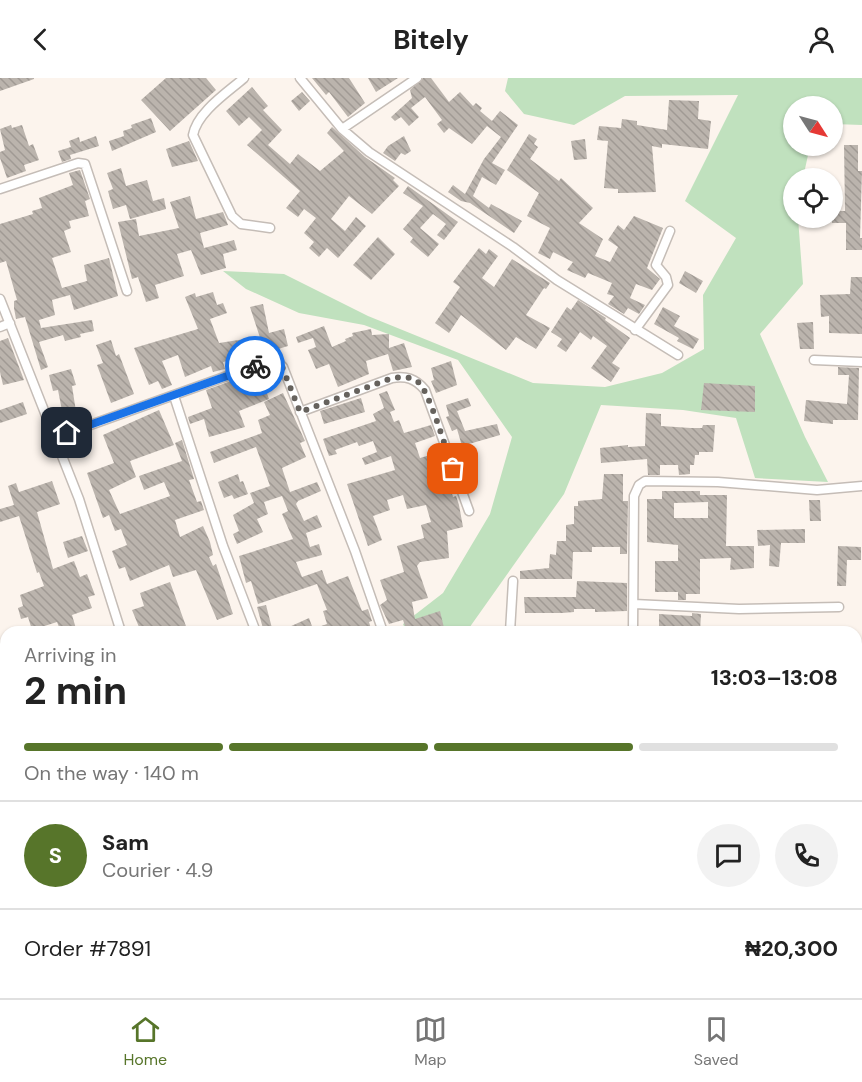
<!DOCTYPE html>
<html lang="en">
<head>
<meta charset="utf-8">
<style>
	:root { --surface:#fff; --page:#f2f2f2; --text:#222; --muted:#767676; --line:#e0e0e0; --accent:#57752a }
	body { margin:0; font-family:"DM Sans",sans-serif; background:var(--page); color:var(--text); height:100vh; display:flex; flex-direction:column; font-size:22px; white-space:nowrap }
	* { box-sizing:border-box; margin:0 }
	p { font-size:20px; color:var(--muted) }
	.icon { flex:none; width:33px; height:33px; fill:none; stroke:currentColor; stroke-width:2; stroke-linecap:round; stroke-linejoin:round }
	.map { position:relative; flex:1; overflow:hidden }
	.details { position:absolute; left:0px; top:548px; width:862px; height:374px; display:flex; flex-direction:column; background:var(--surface); border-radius:18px 18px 0 0; box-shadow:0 2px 4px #0004 }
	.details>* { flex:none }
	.needle { width:39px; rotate:126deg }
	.buttons { position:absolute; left:783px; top:18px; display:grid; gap:12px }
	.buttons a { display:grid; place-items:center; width:60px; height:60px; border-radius:50%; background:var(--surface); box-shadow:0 2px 4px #0004; font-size:30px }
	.pin { position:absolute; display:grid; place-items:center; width:51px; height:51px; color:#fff; margin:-26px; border-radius:12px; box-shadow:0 3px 9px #0006 }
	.courier { position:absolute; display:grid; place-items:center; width:60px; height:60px; margin:-30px; border:4px solid #1a73e8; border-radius:50%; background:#fff; color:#222; box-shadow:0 2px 8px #0007 }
	.summary em { font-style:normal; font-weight:700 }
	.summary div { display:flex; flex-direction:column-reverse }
	.summary { display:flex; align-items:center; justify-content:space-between; height:102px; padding:0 24px }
	h1 { font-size:39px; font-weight:700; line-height:45px }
	.bar { display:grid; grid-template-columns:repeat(4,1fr); gap:9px 6px; align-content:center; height:72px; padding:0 24px }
	.bar i { height:8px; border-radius:4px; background:var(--line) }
	.bar .current { background:var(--accent) }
	.bar p { grid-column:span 4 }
	.line { display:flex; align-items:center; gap:15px; padding:0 24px; border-top:2px solid var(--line) }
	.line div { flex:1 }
	.round { display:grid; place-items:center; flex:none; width:63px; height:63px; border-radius:32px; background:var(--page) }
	header { display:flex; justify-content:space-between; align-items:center; height:78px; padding:0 24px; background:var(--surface); font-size:27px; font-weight:700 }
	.tabs { display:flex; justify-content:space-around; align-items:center; height:84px; border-top:2px solid var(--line); background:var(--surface); font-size:16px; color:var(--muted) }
	.tabs a { display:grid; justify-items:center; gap:3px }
	.tabs .current { color:var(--accent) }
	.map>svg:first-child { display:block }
	.grass { fill:#c0e1be }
	.building { fill:url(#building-back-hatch); fill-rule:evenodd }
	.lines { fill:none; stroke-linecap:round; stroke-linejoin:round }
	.minor-casing { stroke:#c5bdb7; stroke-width:11 }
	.minor { stroke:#fff; stroke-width:8 }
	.done { stroke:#66625d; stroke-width:6; stroke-dasharray:0 10.8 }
	.route { stroke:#1a73e8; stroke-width:8 }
</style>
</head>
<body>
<header><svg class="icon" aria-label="back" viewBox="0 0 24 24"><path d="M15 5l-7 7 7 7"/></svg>Bitely<svg class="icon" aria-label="person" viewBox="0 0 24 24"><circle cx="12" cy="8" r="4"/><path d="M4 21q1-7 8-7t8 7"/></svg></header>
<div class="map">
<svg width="862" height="920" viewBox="0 0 862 920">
	<defs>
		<pattern id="building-back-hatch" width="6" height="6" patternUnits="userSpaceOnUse" patternTransform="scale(1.5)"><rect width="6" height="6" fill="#bbb4ad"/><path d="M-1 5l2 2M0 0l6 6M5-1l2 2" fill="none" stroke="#a09a94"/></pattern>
	</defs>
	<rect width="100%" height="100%" fill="#fcf4ed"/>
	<!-- grass -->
	<path class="grass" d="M508,0H862V47L833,46L832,28H794V68H810L803,100H794V140H798L803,206L760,256L805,359L828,404L755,400L736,340L683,332L601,327L564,416L467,553H406L403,546L443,515L490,436L512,359L458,282L364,247L299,235L246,211L223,193L284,196L368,238L533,305L605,309L662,295L704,271L703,217L736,160L685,123L738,17L625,18L574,47L524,36L505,13Z
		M857,697H862V920H696L697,915H856Z"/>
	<!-- building -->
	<path class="building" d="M0,0H34V1L0,13Z
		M166,0H206L216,12L170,53L141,22Z
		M312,0H349L365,25L348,39L329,14L326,17Z
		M368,0H398L376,14Z
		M423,0H431L449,24L460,14L473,28L476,25L482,30L480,33L492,43L500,33L518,47L492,85L505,92L496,107L482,99L473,118L489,130L491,126L522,143L514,155L470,125L461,123L448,114L453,107L465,116L484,81L501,59L487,48L472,66L449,50L444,55L437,46L442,42L425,19L411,30L419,39L409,48L401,39L395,43L391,39L412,20L410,12Z
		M252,9L268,28L263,32L282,52L268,67L290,86L298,76L320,93L344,73L327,55L332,49L365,79L395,100L393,102L399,108L372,136L349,118L331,141L345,153L356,139L366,148L338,180L327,170L319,179L309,170L314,164L304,155L316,140L304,131L298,139L286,130L300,113L247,67L262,52L249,39L239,48L226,33Z
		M302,14L310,23L299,33L291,23Z
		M669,22L699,23L698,41L711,43L708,71L662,66V70L652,68L656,114L622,115H618V111L604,110L608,63L597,62L599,48L621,50L622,41L637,43V47L667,52Z
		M151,40L156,54L112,73L109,63L124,58L123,53L132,50L131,47Z
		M11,47L12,50L22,47L29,68L33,66L39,82L24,87L26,93L7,100L0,80V74L5,72L0,51Z
		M529,56L537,61L534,66L538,69L530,81L559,103L561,100L593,130L579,145L603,161L595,178L610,184L618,169L608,162L618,147L624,152L634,138L663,150L647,190L660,201L652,212L636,206L630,220L645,227L639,236L628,230L624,236L608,226L614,218L607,216L612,205L588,195L585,200L567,192L573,184L553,174L550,181L538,175L550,150L527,138L539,115L507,92Z
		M96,58L99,68L70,77L71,81L62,84L58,73L71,69L69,63L79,59L80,64Z
		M404,58L411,73L405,77L401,75L395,83L383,75L388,68Z
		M585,61L587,81L574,82L571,63Z
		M189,63L198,83L172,89L166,71Z
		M844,67H858V93H862L860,160H862V172H846V145H832V133H845Z
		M121,90L126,108L147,102L153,123L164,120L166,131L130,141L126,127L113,131L108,113L113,111L107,95Z
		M80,92L90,121L85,123L89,138L69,143L71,150L64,153L71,174L52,180L62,210L87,203L84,187L109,180L118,218L74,232L70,217L52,222L55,237L39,242L41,250L92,242L94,253L80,256L81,259L65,263L63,257L39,264L48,289L41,292L25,239L16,241L14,230V223L17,222L6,183L0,185V146L33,136L32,133L42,130L39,120L73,107L69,95Z
		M408,108L458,144L444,162L437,157L446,146L433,136L420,150L439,166L428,179L410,164L413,160L403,151L423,128L403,115Z
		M190,118L196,141L223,134L228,147L200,155L204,170L234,162L237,172L223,176L226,190L201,197L191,172L177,176L184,198L155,207L159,220L146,224L138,199L132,201L118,144L136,141L139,158L179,150L170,124Z
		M378,159L395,176L371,202L353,187Z
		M479,170L486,176L489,171L498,178L482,200L494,209L512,181L550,205L546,211L544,210L526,237L550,250L536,271L516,259L506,272L461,237L449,255L435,245L460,209L453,204Z
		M685,193L703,203L696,215L679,205Z
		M851,199H862V256L829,255V238L821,239L820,217L850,216Z
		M213,214L217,227L223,225L227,235L210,241L219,265L245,261L249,278L223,284L225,291L213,294L211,288L185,299L178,277L162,283L172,307L162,311L158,303L149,307L134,270L198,251L185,219L195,215L196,219Z
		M578,222L606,240L605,242L630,260L612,285L620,290L611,304L591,290L607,268L593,258L591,262L580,254L566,274L557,268L562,261L551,254L567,229L571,232Z
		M263,226L269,255L284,251L288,268L265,275L250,229Z
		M663,229L680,238L674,248L699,261L693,271L677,263L679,260L654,246Z
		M813,244L814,271H800L797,245Z
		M324,248L332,269L346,263L345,261L353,258L352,255L371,251L372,257L389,256V270L404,265L412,289L393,293L388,276L366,283L369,296L338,309L329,286L316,291L308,272L316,269L313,260L298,265L296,259Z
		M8,260L24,302L3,307L0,294V263Z
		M111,262L116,278L119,276L134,316L111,325L97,287L103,285L96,267Z
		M451,283L457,307L436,315L431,303L434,302L431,290Z
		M270,289H274L280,300L264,307L269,321L239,333L245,349L209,359L204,341L190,346L188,339L212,330L206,312Z
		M838,289L859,290L858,342H833V346L804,343L806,322L847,326L849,297H838Z
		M71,291L76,307L72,308L77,340L64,343L58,312L53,313L49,297Z
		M704,305L755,308V334L701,332Z
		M387,313L395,332L390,334L394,344L399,342L404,355L431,347L435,358L415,365L420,380L440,374L443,385L436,387L440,401L447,399L453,419L456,418L459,427L463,449L447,453L449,480L420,484L417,488L428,520L412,524L415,541L440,533L445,554H407L403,542L389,546L380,527L387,522L380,502L404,494L397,468L424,460L421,447L431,444L426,427L407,431L403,417L387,422L390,432L373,438L382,462L368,468L347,406L395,392L391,378L365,387L362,380L377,374L373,363L359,368L357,364L335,372L337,376L329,378L323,361L376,343L373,336L384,330L379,316Z
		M283,315L305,363L300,365L306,379L282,390L290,414L317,404L321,413L298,423L296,426L304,443L317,437L322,449L306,455L310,469L319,466L322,477L296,484L302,499L322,492L327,506L348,498L362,533L368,531L372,543L369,544L372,554H359L358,550L348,554H278L309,540L313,551L327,546L323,533L327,532L317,506L258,526L251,503L246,505L239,478L293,461L282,436L288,433L282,418L264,424L268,436L257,441L263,454L237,466L233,456L239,453L233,437L254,425L250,415L270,408L256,369L214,385L210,374L262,355L258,342L270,337L264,324Z
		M361,320L365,334L324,346L320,333Z
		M468,320L471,328L457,333L465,353L497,346L500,357L462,368L457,351L452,353L446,339L449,338L446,327Z
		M23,324L27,336L0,345V332Z
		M159,332L174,367L130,383L136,399L109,412L120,436L170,418L164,404L144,412L139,398L182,383L175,365L182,362L194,401L189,402L197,424L201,423L204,432L175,442L180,459L203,448L210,464L213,477L209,479L213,488L216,486L233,536L217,542L196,492L173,499L169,487L130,503L125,489L119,491L112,473L127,467L121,451L115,453L109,437L103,440L87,395L114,385L103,357Z
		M646,335L661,336V348L691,350H702L703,347H715L713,374H699V377H695L694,387H690V396L679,397L678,387H660V397H648L647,381L601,385L600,370L628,367V369L645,368Z
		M238,396L240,404L243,403L248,416L234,421L232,417L224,420L218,404Z
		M604,396H623V423H628L627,476H620V469H592V474H573L572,501H520V493L549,490L550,476L556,477L557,463H566V447L574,446V428H578V423L602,421Z
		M52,403L60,426L37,434L53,491L74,483L80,499L87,496L95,517L88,519L92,530L72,537L77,554H61L57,544L32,552L28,539L21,541L18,530L23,528L20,517L44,508L39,494L37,495L19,438L0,444V431L14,427L8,408L16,405L19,414Z
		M662,413H700V417H727L726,468H754V490L730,492L731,480L700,481V516H686V522H678V514H655V483H678V467L647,464V421H662ZM708,424V440H674V425Z
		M809,422H820L821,443H810Z
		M805,451V465H781L779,489L769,488L770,467L758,468L757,452Z
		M82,458L88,473L68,480L63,464Z
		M838,468L861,469V482H847L846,508H837Z
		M577,503L627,505V533L595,534V531H574V534L562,535H525L524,519H576Z
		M170,504L187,551L154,554L152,550L141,554L132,532L144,528L140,515Z
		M266,527L273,554H264L257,529Z
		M692,535L701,536L700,554H659V536L692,538Z"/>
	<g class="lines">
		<defs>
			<path id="minor" d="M244,0C228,14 197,34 193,57L232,138L241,146L270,150
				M300,0L342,51L369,74L513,169L557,202L678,277
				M342,51L417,0
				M0,111L78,85L85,86L127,213
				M0,221L79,421L121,554
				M0,249L10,245
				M635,252L668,207L666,199L656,187L670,153
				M814,282L862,284
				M174,318L223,468L256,554
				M300,334L392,300C406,298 415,300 425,312L469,433
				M54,360L269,283H277L283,289L355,473L383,554
				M634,526L739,531L839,529
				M510,554L513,503
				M633,554L634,418L639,407L645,403L718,404L817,412L862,408
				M0,575L6,591
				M856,654H862
				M0,863H6
				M189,915L190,920
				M510,920V915"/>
		</defs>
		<!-- minor casing -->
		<use href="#minor" class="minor-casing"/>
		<!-- minor -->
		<use href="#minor" class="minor"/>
	</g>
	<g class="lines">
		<!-- done -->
		<path class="done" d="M255,288L274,282L281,286L300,334L392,300C401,299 410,298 418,304C430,314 446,373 453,391"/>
		<!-- route -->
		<path class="route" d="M67,355L255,288"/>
	</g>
</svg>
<div class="buttons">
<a><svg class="needle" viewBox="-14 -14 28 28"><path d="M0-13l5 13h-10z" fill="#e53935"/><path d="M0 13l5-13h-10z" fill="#767676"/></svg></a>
<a><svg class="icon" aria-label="locate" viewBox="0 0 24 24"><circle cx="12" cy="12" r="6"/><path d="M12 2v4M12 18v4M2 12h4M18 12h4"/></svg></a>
</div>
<div class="pin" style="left:453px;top:391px;background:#ea580c"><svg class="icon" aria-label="bag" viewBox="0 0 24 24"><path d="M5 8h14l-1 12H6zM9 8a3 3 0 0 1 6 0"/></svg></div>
<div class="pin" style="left:67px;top:355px;background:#1f2937"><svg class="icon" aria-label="home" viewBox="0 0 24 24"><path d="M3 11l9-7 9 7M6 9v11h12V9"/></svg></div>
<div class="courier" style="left:255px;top:288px"><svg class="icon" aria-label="bike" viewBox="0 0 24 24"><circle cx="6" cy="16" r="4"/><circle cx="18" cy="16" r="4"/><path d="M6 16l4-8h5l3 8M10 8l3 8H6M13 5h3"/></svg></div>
<section class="details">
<div class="summary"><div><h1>2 min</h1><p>Arriving in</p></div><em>13:03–13:08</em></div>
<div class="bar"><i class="current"></i><i class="current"></i><i class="current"></i><i></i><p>On the way · 140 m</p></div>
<div class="line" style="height:108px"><b class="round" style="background:var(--accent);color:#fff">S</b><div><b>Sam</b><p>Courier · 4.9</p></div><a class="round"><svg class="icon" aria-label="chat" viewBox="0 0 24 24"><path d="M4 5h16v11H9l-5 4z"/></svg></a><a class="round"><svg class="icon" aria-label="phone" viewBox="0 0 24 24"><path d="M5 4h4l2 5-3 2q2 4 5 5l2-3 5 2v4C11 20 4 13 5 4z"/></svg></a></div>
<div class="line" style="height:78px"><div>Order #7891</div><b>₦20,300</b></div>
</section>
</div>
<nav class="tabs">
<a class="current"><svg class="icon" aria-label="home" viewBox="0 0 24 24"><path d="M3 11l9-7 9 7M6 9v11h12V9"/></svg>Home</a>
<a><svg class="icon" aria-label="map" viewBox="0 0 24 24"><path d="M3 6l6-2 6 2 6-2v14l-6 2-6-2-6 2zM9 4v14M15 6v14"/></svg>Map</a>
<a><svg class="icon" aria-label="saved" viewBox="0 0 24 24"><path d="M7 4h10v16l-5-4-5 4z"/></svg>Saved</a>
</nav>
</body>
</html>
